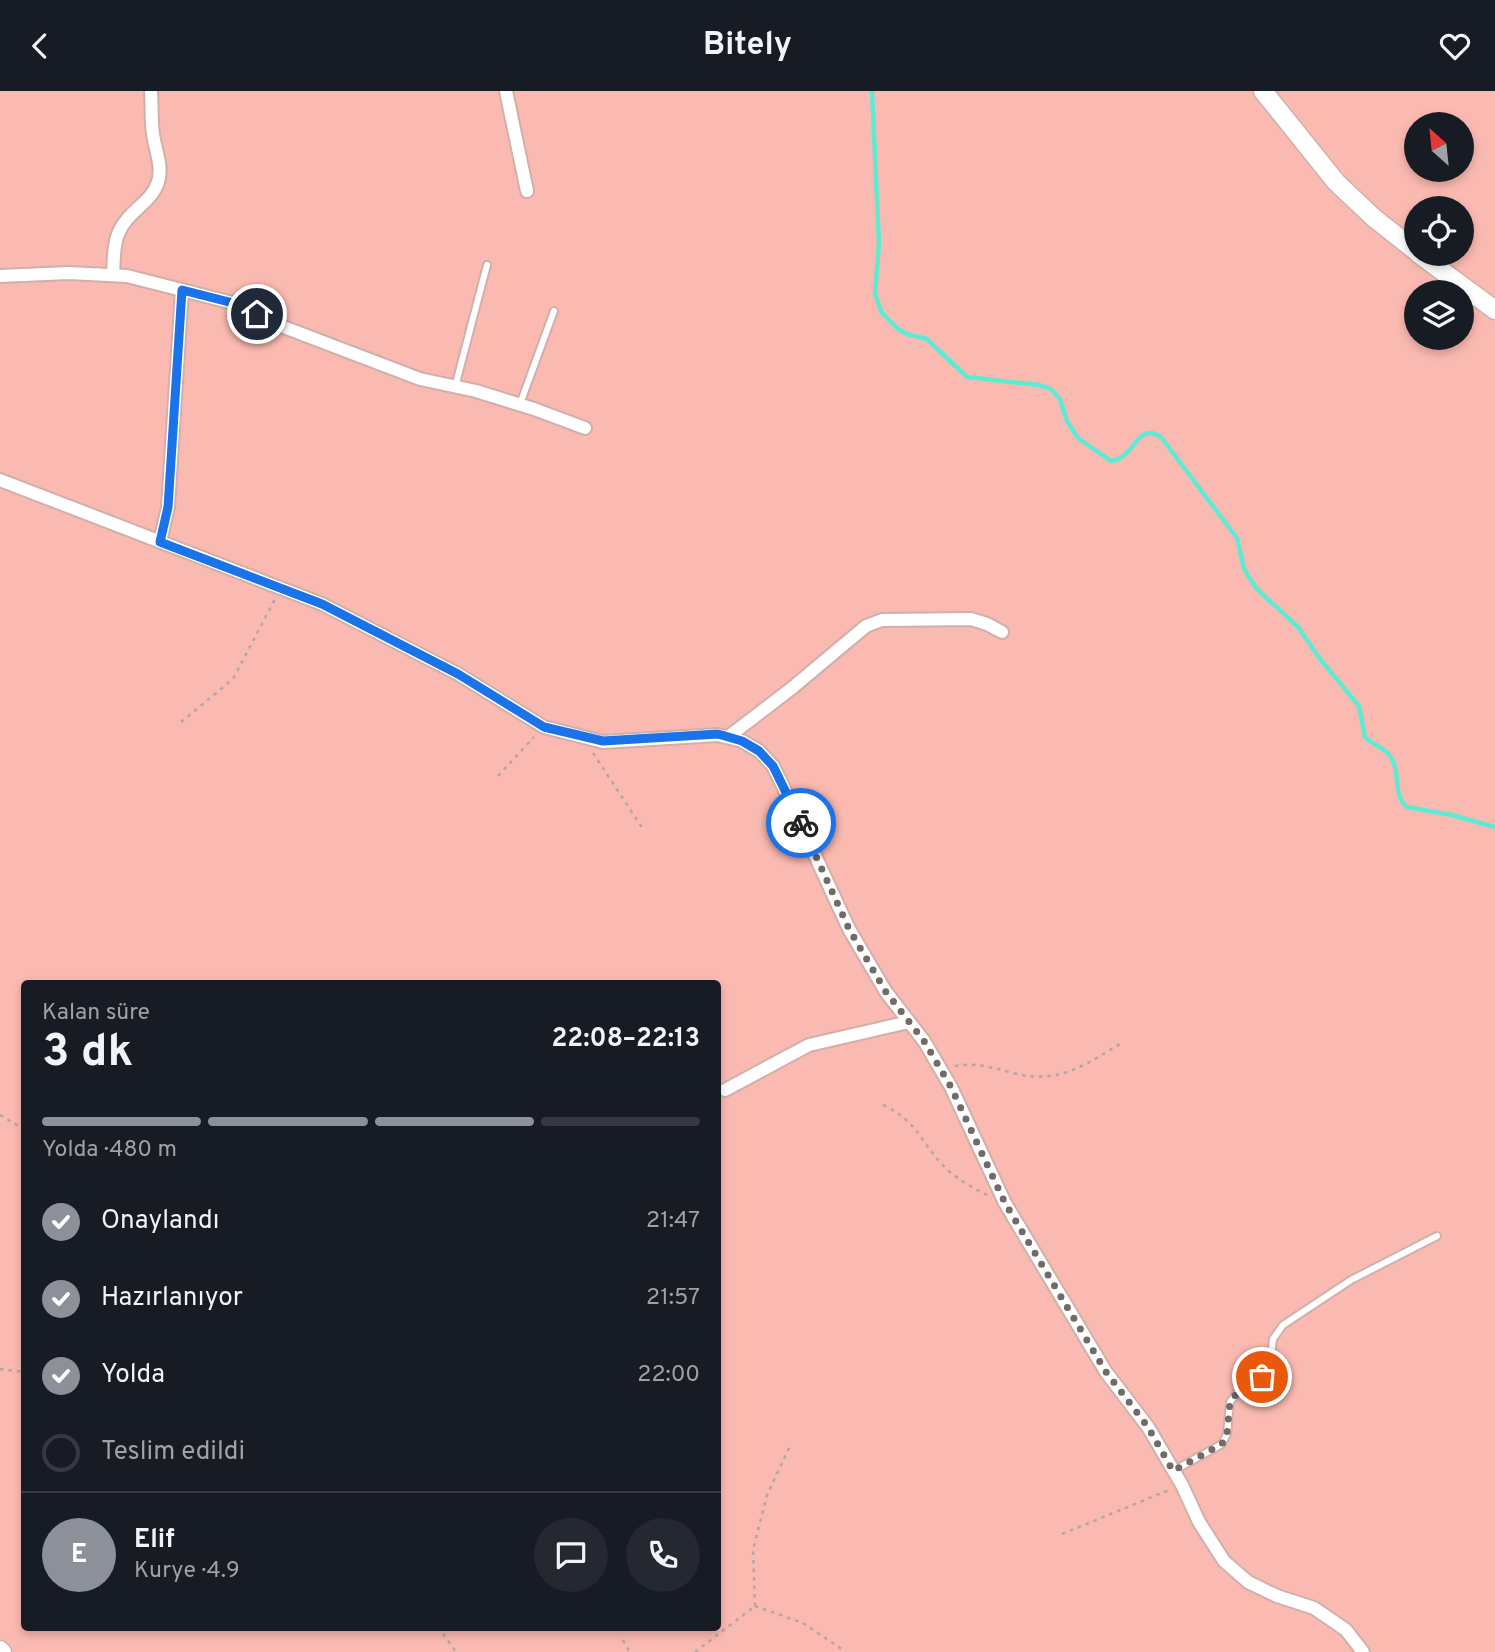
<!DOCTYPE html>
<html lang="tr">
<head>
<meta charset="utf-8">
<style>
	:root { --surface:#171b24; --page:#242831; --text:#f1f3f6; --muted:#9ea1a6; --line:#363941; --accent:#8c9099 }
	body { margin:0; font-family:Overpass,sans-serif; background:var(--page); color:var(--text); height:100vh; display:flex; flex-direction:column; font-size:26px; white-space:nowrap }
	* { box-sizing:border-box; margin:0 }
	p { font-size:23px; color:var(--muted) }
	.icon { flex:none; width:38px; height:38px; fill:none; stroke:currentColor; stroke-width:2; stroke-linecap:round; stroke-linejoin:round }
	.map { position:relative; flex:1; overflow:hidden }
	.sheet { position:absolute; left:21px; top:889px; width:700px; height:651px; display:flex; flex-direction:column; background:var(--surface); border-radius:7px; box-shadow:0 4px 10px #0003 }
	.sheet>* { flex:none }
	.needle { width:46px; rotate:333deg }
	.fabs { position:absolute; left:1404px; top:21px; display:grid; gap:14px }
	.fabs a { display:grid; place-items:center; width:70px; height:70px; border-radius:50%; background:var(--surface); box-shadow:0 4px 10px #0003; font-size:35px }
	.pin { position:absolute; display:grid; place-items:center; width:60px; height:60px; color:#fff; margin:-30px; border:4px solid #fff; border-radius:50%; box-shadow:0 2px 7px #0007 }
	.courier { position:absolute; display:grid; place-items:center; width:70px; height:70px; margin:-35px; border:5px solid #1a73e8; border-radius:50%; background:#fff; color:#222; box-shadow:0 2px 9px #0007 }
	.head em { font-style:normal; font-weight:700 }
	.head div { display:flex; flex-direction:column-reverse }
	.head { display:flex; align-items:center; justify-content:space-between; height:119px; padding:0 21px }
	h1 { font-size:46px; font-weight:700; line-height:52px }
	.bar { display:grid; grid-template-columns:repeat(4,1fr); gap:10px 7px; align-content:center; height:84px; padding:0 21px }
	.bar i { height:9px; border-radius:5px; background:var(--line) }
	.bar .on { background:var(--accent) }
	.bar p { grid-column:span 4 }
	.line { display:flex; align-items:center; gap:18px; padding:0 21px; border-top:2px solid var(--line) }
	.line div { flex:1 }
	.round { display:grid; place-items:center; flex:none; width:74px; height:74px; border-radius:37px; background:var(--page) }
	ol { padding:0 21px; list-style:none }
	li { display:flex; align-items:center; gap:21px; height:77px }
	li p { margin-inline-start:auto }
	li .icon { padding:7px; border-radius:50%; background:var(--accent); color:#fff; stroke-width:4 }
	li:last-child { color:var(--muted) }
	li i { width:38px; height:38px; border:4px solid var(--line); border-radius:50% }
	header { display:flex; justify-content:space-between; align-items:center; height:91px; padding:0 21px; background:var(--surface); font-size:32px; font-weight:700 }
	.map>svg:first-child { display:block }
	.green { fill:#fbbab1; fill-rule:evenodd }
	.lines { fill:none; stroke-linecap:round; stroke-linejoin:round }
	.stream { stroke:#5fead4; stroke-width:4.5 }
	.service-casing { stroke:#d1afaa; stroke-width:10 }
	.minor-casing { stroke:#d1afaa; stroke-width:16 }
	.tertiary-casing { stroke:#d1afaa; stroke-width:19 }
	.secondary-casing { stroke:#d1afaa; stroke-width:21 }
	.path { stroke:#b0a7a6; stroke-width:2.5; stroke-dasharray:3.5 5; stroke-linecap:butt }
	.service { stroke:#fff; stroke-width:6 }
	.minor { stroke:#fff; stroke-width:12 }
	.tertiary { stroke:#fff; stroke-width:16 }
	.secondary { stroke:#fff; stroke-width:18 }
	.done { stroke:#736967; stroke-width:7; stroke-dasharray:0 12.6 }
	.route { stroke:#1a73e8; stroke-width:9 }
</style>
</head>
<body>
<header><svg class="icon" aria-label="back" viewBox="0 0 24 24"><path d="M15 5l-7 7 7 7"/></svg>Bitely<svg class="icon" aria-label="heart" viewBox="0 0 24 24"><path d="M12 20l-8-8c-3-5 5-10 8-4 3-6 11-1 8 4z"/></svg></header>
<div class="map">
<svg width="1495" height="1561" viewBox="0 0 1495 1561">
	<rect width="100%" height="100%" fill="#faf3f2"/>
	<!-- green -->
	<path class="green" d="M0,0H1495V1561H0ZM1416,33H1461V79H1416ZM1416,117H1461V163H1416ZM1416,201H1461V247H1416ZM24,892H718V1536H24Z"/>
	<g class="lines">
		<!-- stream -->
		<path class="stream" d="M872,0L879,152L875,203L882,222L898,238L907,243L927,248L967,286L1039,294L1051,298L1060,308L1067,330L1078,347L1111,370C1135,368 1136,330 1161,346L1237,447L1244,478L1256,497L1298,536L1321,569L1359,615L1365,646C1374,655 1386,656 1392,668C1401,685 1392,702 1407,716L1452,724L1495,736"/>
		<defs>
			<path id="service" d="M455,296L487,174
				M520,313L554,220
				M1173,1380L1222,1353L1227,1343L1230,1311L1237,1302L1258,1290L1266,1282L1270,1273L1273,1248L1283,1234L1351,1189L1437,1145"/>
			<path id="minor" d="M506,0L527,100
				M113,184C114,169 113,150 121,137C130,119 152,111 158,91C163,75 155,59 153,43C151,29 152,14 151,0
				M0,185L69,182L127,185L233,212L281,235L420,288L476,300L534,318L585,337
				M0,389L322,513L458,583L544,636L603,651L718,644L742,650L759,660L773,675L782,693L849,838L886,901L924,950L951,996L1005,1112L1106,1281L1148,1336L1182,1394L1199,1431L1224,1470L1248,1491L1277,1505L1314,1517L1346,1539L1363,1561
				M160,451L168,416L182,199
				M728,646L792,597L866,535L882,529L971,528L987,533L1002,541
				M725,999L809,954L909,931"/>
			<path id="tertiary" d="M0,1558L3,1561"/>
			<path id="secondary" d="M1263,0L1336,91L1374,127L1416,160
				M1419,163L1495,219"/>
		</defs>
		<!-- service casing -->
		<use href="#service" class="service-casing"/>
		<!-- minor casing -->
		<use href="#minor" class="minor-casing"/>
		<!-- tertiary casing -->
		<use href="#tertiary" class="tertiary-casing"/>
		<!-- secondary casing -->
		<use href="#secondary" class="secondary-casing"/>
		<!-- path -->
		<path class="path" d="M181,631L233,588L275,508
			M593,662L643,738
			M498,685L534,646
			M955,975C976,971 993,977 1013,982C1059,994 1085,974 1123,951
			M883,1014C917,1030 918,1047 941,1072C953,1086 971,1096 987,1104
			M0,1024L24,1038
			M0,1278L24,1281
			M1062,1443L1169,1399
			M755,1515L753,1459L767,1404L791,1353
			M755,1515L803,1532L846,1561
			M438,1536L456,1561
			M623,1549L630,1561
			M695,1561L755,1515"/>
		<!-- service -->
		<use href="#service" class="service"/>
		<!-- minor -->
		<use href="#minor" class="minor"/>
		<!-- tertiary -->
		<use href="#tertiary" class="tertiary"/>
		<!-- secondary -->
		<use href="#secondary" class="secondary"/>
	</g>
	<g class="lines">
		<!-- done -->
		<path class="done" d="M801,732L849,838L886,901L924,950L951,996L1005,1112L1106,1281L1148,1336L1173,1380L1222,1353L1227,1343L1230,1311L1237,1302L1262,1286"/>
		<!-- route -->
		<path class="route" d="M257,223L233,212L182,199L168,416L160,451L322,513L458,583L544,636L603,650L718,643L742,650L759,660L773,675L801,732"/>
	</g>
</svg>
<div class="fabs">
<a><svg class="needle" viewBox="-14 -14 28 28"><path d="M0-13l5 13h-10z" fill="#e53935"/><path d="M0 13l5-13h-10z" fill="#9ea1a6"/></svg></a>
<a><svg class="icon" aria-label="locate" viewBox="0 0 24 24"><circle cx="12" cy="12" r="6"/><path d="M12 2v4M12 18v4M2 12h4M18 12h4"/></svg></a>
<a><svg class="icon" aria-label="layers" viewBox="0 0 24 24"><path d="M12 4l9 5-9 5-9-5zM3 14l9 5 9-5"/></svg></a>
</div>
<div class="pin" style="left:1262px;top:1286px;background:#ea580c"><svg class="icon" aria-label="bag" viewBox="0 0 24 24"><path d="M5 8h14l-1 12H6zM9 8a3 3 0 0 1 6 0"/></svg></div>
<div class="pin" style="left:257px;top:223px;background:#1f2937"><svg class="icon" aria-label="home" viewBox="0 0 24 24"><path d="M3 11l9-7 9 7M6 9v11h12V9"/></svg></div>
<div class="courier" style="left:801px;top:732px"><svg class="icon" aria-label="bike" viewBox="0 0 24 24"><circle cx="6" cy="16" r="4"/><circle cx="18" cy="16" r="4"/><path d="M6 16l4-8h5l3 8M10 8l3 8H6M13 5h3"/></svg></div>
<section class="sheet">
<div class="head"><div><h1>3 dk</h1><p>Kalan süre</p></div><em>22:08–22:13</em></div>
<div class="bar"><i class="on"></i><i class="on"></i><i class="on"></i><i></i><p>Yolda · 480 m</p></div>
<ol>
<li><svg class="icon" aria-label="check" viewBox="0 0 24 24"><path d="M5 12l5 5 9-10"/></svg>Onaylandı<p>21:47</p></li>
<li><svg class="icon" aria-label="check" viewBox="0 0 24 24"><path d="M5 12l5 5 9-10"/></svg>Hazırlanıyor<p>21:57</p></li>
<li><svg class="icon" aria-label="check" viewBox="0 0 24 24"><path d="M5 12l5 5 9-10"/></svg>Yolda<p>22:00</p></li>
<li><i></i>Teslim edildi</li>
</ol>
<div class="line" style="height:126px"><b class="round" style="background:var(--accent);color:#fff">E</b><div><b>Elif</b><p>Kurye · 4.9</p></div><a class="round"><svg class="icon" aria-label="chat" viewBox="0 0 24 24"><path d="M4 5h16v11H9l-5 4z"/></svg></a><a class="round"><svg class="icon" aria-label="phone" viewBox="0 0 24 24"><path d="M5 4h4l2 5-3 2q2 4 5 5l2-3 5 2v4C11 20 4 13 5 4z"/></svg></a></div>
</section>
</div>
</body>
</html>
